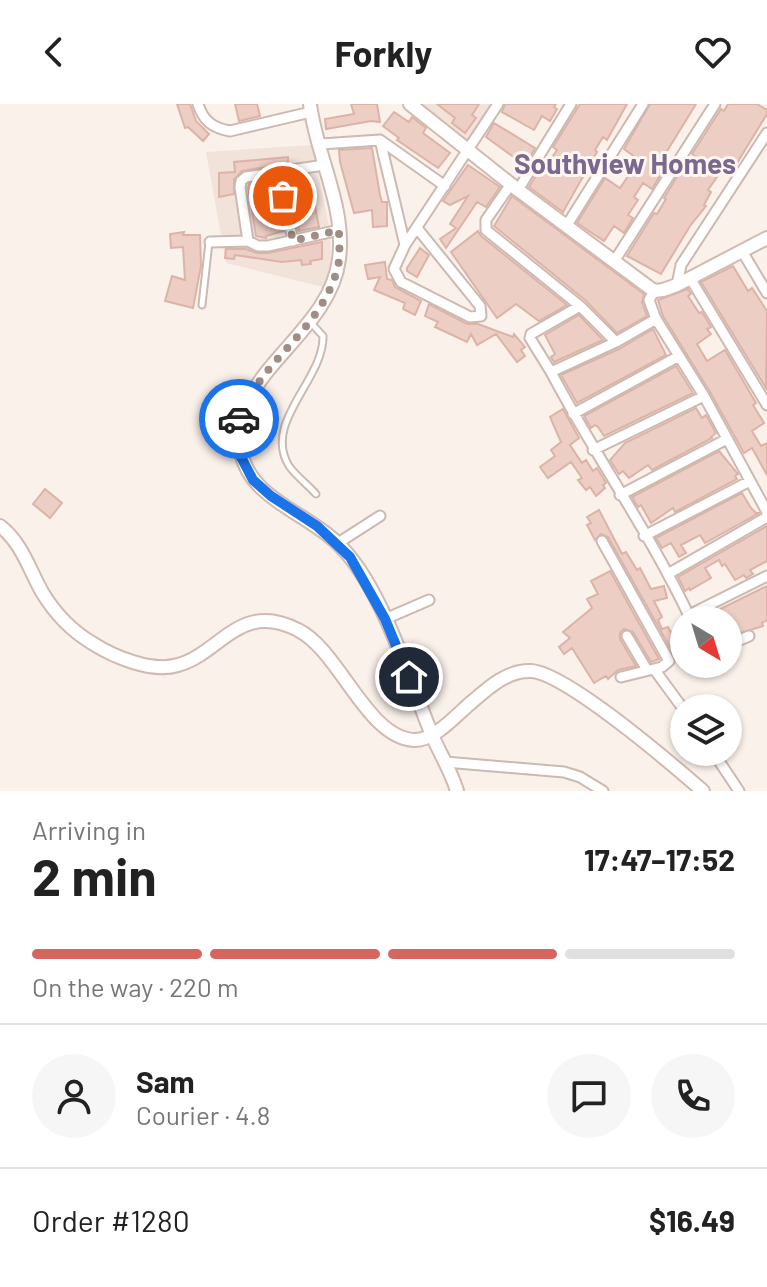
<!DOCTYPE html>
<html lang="en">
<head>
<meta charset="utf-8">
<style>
	:root { --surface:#fff; --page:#f6f6f6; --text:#222; --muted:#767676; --line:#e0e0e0; --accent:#d6655e }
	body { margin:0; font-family:Barlow,sans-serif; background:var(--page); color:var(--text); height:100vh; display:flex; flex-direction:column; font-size:30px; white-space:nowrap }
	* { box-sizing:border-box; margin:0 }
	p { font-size:26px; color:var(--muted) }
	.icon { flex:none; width:44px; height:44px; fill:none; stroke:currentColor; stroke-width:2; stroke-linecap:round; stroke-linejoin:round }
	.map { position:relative; height:687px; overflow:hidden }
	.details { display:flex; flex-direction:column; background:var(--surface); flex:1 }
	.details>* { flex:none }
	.needle { width:52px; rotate:142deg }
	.fabs { position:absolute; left:670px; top:502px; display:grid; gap:16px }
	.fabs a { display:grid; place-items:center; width:72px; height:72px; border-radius:50%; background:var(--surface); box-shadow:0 2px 6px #0004; font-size:40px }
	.pin { position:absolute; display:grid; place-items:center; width:68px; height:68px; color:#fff; margin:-34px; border:4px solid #fff; border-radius:50%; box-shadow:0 2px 8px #0007 }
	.courier { position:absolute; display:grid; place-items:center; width:80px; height:80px; margin:-40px; border:6px solid #1a73e8; border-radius:50%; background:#fff; color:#222; box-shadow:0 2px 10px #0007 }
	.headline em { font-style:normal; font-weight:700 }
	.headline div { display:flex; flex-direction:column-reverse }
	.headline { display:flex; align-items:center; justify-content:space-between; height:136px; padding:0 32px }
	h1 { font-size:52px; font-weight:700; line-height:60px }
	.bar { display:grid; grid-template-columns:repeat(4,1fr); gap:12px 8px; align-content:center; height:96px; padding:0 32px }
	.bar i { height:10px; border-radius:6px; background:var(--line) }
	.bar .on { background:var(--accent) }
	.bar p { grid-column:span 4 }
	.line { display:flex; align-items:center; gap:20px; padding:0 32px; border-top:2px solid var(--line) }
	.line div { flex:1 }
	.round { display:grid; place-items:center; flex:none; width:84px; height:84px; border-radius:42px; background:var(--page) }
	header { display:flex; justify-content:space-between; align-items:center; height:104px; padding:0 32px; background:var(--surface); font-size:36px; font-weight:700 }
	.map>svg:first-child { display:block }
	.residential { fill:#f1e2da }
	.building { fill:#edcec5; stroke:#ddb3a7; stroke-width:2 }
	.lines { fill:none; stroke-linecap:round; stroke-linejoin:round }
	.lane-casing { stroke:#ccb9b1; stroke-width:9 }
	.street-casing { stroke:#ccb9b1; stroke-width:13 }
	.secondary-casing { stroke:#d0bab2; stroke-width:16 }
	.lane { stroke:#fff; stroke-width:5 }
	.street { stroke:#fff; stroke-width:9 }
	.secondary { stroke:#fff; stroke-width:12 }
	.done { stroke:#a28d86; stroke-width:8; stroke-dasharray:0 14.4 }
	.route { stroke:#1a73e8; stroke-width:10 }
	.labels { text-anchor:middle; stroke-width:6; stroke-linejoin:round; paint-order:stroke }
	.neighbourhood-label { font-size:28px; font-weight:bold; fill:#7b688e; stroke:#fdf6f1 }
</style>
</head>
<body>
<header><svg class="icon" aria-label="back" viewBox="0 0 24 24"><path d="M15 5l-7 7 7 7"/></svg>Forkly<svg class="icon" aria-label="heart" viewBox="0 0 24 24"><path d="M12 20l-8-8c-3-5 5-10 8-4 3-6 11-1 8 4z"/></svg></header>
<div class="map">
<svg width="767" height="687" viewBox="0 0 767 687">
	<rect width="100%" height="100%" fill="#faf1ea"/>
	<!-- residential -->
	<path class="residential" d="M418,0H491L466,39Z
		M312,41L329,122L331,151L327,184L226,159L206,48Z"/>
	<!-- building -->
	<path class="building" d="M177,0H190L196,17L209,30L203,37L188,23L185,24Z
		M235,0H257L260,12L239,17Z
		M351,0H377L380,18L371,17L326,25L325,15L354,10Z
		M437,0H479L472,11L476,14L465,29L452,19L455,14Z
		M505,0H556L554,3L557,5L550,17L542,12L534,26L502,8Z
		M580,0H627L607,36L603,33L595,46L597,48L563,108L529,83L545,57L548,59L557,46L553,43Z
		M650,0H696L664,52L667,54L658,68L661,70L652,85L643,79L634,93L638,96L628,111L633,114L624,129L614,122L604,137L577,119L605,74L620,84L639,56L624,45Z
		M728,0H757L767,6V10L729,72L721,67L708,86L711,88L704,101L706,102L690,122L661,170L627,152L654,109L657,110L666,95L664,94L683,63L688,67L695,52L692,50L721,5L724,7Z
		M394,8L409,18L412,13L426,24L423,29L450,49L438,64L397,36L399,34L383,22Z
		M494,19L535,44L527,58L520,54L519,57L486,33Z
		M372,44L380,91L382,98H387V122L373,123L372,106L354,109L340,58L339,46Z
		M288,53V59L242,67L234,76V90L219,93V69L235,68L234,58Z
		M468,61L500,83L486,103L477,98L446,144L440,135L456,124L450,120L468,92L450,101L443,97Z
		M309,72L319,123L299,127L291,93L299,92L296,74Z
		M260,78L262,92L275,88L283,127L266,132V134L256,132L248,83L249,80Z
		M512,92L644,190L642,198L647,212L617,229L585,196L494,122Z
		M478,127L481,132L567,201L539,217L516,200L497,214L451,148Z
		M184,128L183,131H200L201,162L193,204L165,197L172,172L185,176L183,143L171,144L170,130Z
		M322,138V155L310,157L311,160L302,161L301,156L282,158L235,151L234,155L225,154L226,145H246L257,149H268Z
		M420,144L429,151L417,173L407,167V164Z
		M385,158L387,175L392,176L395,183L421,197L415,211L403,205L405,199L374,186L380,173L368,175L365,161Z
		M733,162L748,187L752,184L767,207L766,284L701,178Z
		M688,185L691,190L688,192L699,209L702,208L711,223L707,225L711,230L697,240L707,257L725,246L756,299L753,301L764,319L752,327L761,342L767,339V371L752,344L744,349L710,288L663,212L658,196Z
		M429,200L467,220H478L513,233L514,230L525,243L521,246L525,252L517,258L496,230L477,241L471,230L467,238L435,223L438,218L425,212Z
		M579,211L603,236L554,258L551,253L555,250L545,231Z
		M653,225L666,251L577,299L561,271L619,245Z
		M676,262L693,289L604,332L598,323L595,321L591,324L584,312Z
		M696,304L702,314L706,311L716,329L711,333L712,334L652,366L648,361L629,374L623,367L619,370L610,356L625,339Z
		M563,305L579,334L570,341L582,359L586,356L593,367L597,364L606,379L603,381L605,384L596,392L590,383L586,386L578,376L582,374L571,358L548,374L540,363L555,352L551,346L561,338L550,313Z
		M719,347L738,370L735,372L737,375L675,408L673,404L651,419L641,401L638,403L632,393Z
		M45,385L62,399L50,414L33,400Z
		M742,389L751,404L756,409H759L705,439L700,431L681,441L686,449L679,453L671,439L662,444L656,434Z
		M599,406L622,450L626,448L637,466L640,464L651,485L664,482L667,494L654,497L662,513L658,516L662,525L668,523L683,550L676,554L608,433L601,430L595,436L587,421L591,419L587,413Z
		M767,422V457L750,466L753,470L746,474L744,471L735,476L725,460L722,462L719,456L705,464L711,474L690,486L689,484L685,487L678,473Z
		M610,467L659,555L651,558L633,528L624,525L620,529V535L636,562L618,566L608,575L606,572L594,579L572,544L564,550L559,543L570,534L563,528L592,504L587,495L598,490L591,477Z
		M767,482V516L762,519L763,522L728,533V516H698Z"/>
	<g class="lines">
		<defs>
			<path id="lane" d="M202,201L209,138
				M311,219L323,232C324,276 262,318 289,362C296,372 307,380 316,390"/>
			<path id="street" d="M198,0C203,17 213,24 230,27L311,8
				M380,36L405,141
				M321,40L380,36L445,82
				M279,70L293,137
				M511,80L486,116V126L580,202L616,238
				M518,86L571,0
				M567,121L643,0
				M417,124L480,202L481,212L470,213L401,178L394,165L405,141L498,0
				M248,137L240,83L241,77L246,73L324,61
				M210,138L248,137L258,142H268L339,126
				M742,147L767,189
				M615,156L715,0
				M690,174L767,301
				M677,181L681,161L767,29
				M654,187L649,196L656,215L704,292L767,408
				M656,215L616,238L551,268C595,352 651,430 691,516
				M551,268L530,234L531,230L580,202
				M573,310L679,252
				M593,346L704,292
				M620,391L727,335
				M644,432L750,377
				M602,437L669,557L662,563L621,573
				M338,439L380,412
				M668,470L767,413
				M689,511L767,472
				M385,515L429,496
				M627,532L647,566
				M728,541L749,532
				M654,565L684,606
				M713,648L739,687
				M445,658L564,668L580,673L603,687"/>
			<path id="secondary" d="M310,0C316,51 346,102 339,155C330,232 225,271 241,348C250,394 304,408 335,437C380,477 407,570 430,626C438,647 451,666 457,687
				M410,0L518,86L654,187L663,186L677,181L767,134
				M0,422C22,439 29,465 42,488C54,508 72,527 92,539C114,553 152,569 178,561C221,549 240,496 298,526C339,546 367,634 414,636C435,637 458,609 473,597C489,583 508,566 531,567C566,569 673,661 703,687"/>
		</defs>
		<!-- lane casing -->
		<use href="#lane" class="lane-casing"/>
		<!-- street casing -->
		<use href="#street" class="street-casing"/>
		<!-- secondary casing -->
		<use href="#secondary" class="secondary-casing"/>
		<!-- lane -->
		<use href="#lane" class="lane"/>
		<!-- street -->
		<use href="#street" class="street"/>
		<!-- secondary -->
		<use href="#secondary" class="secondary"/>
	</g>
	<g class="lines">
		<!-- done -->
		<path class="done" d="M239,315C260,255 327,223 339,157C340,147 339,136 339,126L293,137L283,92"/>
		<!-- route -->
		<path class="route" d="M239,315L241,353L253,376L271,392L317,422L350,453L385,515L409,573"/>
	</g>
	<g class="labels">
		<!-- neighbourhood labels -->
		<g class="neighbourhood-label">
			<text x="625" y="70">Southview Homes</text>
		</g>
	</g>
</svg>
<div class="fabs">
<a><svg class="needle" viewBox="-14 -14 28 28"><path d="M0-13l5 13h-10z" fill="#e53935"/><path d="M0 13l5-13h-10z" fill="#767676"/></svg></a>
<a><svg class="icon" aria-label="layers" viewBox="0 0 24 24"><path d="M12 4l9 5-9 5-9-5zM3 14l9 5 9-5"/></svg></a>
</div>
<div class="pin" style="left:283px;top:92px;background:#ea580c"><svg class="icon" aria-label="bag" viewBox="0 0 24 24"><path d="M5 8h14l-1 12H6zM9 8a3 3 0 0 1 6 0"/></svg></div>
<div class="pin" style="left:409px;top:573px;background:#1f2937"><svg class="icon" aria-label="home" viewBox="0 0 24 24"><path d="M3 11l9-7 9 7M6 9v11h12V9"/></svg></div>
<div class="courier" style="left:239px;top:315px"><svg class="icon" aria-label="car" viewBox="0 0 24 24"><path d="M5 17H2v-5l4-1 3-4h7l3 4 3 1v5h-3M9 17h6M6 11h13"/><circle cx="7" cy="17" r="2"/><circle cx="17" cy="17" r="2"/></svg></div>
</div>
<section class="details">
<div class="headline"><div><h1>2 min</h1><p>Arriving in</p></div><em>17:47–17:52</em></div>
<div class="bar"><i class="on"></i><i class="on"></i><i class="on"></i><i></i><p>On the way · 220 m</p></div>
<div class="line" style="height:144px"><a class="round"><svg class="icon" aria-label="person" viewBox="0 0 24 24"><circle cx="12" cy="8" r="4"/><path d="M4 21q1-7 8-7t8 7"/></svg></a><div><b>Sam</b><p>Courier · 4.8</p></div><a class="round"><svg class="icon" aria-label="chat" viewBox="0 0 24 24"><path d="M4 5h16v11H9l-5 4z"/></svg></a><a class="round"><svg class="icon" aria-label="phone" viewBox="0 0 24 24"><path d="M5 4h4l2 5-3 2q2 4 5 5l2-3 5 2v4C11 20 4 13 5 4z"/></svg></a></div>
<div class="line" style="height:104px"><div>Order #1280</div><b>$16.49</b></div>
</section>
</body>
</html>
